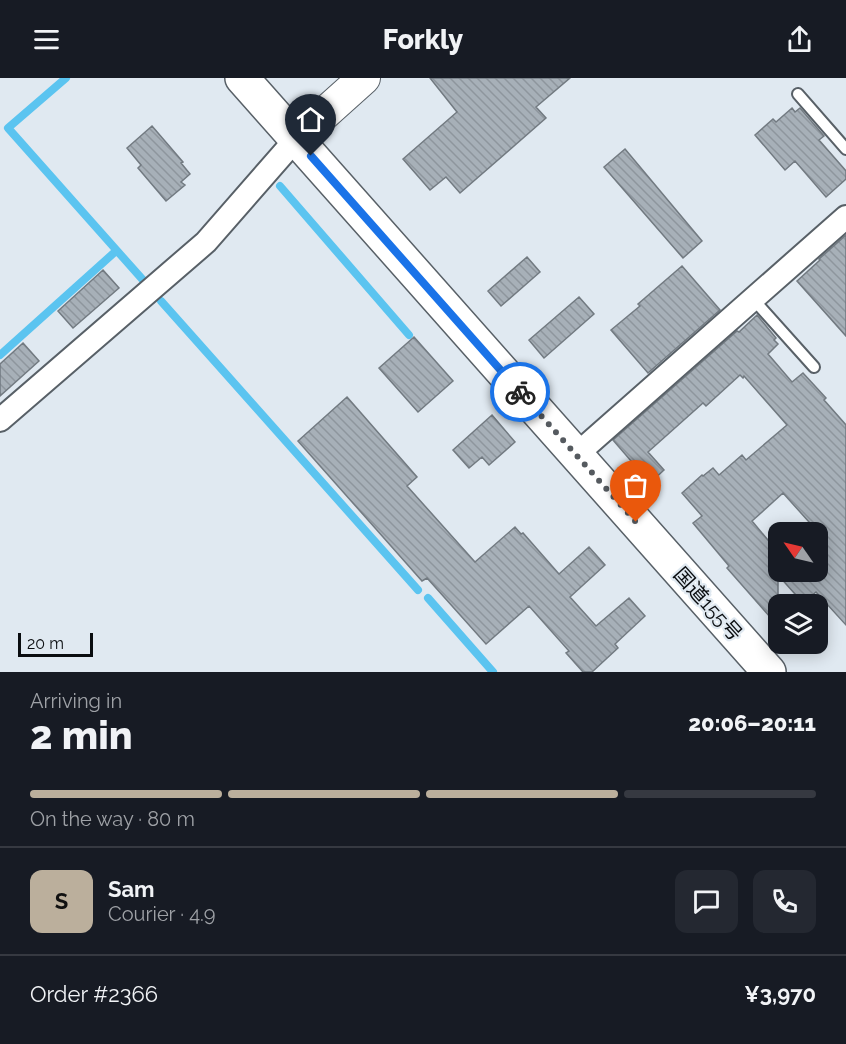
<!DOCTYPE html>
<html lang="en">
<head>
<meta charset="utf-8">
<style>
	:root { --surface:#171b24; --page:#242831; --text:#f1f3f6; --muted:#9ea1a6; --line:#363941; --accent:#bbaf9c }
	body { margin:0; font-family:Raleway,"Noto Sans JP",sans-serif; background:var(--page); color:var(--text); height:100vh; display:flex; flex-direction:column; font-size:22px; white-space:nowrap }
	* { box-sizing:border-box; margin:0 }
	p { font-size:20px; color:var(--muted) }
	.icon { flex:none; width:33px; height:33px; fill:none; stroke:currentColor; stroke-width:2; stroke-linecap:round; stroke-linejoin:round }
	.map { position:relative; height:594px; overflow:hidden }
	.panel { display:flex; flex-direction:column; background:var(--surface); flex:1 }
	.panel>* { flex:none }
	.needle { width:39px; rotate:304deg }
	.buttons { position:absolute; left:768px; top:444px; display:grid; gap:12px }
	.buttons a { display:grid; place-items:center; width:60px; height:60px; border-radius:12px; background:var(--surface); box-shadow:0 3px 15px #0003; font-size:30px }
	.scale { position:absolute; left:18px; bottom:15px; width:75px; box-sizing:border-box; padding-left:6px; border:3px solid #0a0d10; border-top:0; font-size:16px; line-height:21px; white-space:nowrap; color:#0a0d10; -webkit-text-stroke:4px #e0e9f1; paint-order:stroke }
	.pin { position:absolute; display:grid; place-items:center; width:51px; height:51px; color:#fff; margin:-62px -26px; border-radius:50% 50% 50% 0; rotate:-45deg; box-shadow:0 0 6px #0007 }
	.pin .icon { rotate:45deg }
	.courier { position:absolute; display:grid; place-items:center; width:60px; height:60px; margin:-30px; border:4px solid #1a73e8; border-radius:50%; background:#fff; color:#222; box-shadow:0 2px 8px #0007 }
	.overview em { font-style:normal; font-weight:800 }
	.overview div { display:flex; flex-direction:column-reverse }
	.overview { display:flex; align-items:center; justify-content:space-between; height:102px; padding:0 30px }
	h1 { font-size:39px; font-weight:800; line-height:45px }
	.bar { display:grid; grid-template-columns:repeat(4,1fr); gap:9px 6px; align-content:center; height:72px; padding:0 30px }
	.bar i { height:8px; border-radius:4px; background:var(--line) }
	.bar .on { background:var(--accent) }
	.bar p { grid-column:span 4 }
	.line { display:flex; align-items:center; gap:15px; padding:0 30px; border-top:2px solid var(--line) }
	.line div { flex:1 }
	.round { display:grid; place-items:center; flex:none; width:63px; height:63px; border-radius:12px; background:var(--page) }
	header { display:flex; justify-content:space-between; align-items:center; height:78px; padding:0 30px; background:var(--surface); font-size:27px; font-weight:800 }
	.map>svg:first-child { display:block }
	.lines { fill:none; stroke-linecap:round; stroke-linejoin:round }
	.stream { stroke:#5bc4f0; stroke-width:8 }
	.building { fill:url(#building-back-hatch); stroke:#727a81; stroke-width:1.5; fill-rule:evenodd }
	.lane-casing { stroke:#586067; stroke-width:14 }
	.street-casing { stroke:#586067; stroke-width:26 }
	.secondary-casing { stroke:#586067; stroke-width:34 }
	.highway-casing { stroke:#586067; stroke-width:36 }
	.lane { stroke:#fff; stroke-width:10 }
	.street { stroke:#fff; stroke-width:22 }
	.secondary { stroke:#fff; stroke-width:32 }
	.highway { stroke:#fff; stroke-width:33 }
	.done { stroke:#555a5f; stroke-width:6; stroke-dasharray:0 10.8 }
	.route { stroke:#1a73e8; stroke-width:8 }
	.labels { text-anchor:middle; stroke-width:4.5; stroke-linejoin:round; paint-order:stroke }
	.street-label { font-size:20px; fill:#0a0d10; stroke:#e0e9f1 }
</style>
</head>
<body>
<header><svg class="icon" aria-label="menu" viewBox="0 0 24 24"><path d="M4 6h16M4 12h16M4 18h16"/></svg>Forkly<svg class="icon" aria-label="share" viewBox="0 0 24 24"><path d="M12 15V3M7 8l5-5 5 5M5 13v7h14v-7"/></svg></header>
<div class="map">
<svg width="846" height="594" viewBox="0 0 846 594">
	<defs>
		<pattern id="building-back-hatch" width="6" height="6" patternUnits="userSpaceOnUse" patternTransform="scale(1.5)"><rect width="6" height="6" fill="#a7b0b8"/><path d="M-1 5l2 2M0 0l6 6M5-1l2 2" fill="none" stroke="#8e969d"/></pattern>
	</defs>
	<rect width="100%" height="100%" fill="#e0e9f1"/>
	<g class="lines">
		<!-- stream -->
		<path class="stream" d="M66,0L8,50L143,202
			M280,108L409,257
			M161,223L418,512
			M0,277L116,173
			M428,520L493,594"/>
	</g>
	<!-- building -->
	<path class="building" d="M430,0H570L536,29L546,40L460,115L446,99L430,112L403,81L457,34Z
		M792,30L795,34L800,30L824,58L819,62L846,93V101L826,119L795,83L785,92L755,57L773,41L776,44Z
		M152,48L183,84L181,85L190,96L181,104L185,107L166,123L138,90L141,87L127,70Z
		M625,71L702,163L683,180L604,89Z
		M846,157V258L797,203L820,182L819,181Z
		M527,179L540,194L501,228L488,213Z
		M682,188L720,232L648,295L611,252L640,228L638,226Z
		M103,192L119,210L73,250L58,233Z
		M579,219L594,236L544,280L529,262Z
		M757,237L776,260L774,262L778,266L768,276L792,304L803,295L826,320L824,322L846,347V547L816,514L803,525L778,497V548L727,490L729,488L693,445L702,438L682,415L702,397L703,398L713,390L719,397L742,377L746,382L787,347L744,298L743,300L740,297L706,328L703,325L648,374L664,392L650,405L613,362L737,253L739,254ZM783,415L818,454V494H778V474L752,443Z
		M414,259L453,303L418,334L379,290Z
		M23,265L39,283L0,318V286Z
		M347,319L417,399L407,408L475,484L515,449L521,456L523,455L559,496L589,469L605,487L570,519L596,548L629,520L645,538L615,566L618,570L592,594H583L566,575L569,573L529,528L486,566L427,500L422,503L298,363Z
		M492,337L515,364L489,387L482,379L469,390L453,372Z"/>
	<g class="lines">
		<defs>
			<path id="lane" d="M798,16L846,71
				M753,221L814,289"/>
			<path id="street" d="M0,342L206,164L296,61
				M576,377L846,139"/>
			<path id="secondary" d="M296,61L364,0"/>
			<path id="highway" d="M242,0L769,594"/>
		</defs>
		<!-- lane casing -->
		<use href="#lane" class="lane-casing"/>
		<!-- street casing -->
		<use href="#street" class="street-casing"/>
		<!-- secondary casing -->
		<use href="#secondary" class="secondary-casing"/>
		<!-- highway casing -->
		<use href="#highway" class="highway-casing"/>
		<!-- lane -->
		<use href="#lane" class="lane"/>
		<!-- street -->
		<use href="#street" class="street"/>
		<!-- secondary -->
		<use href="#secondary" class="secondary"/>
		<!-- highway -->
		<use href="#highway" class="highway"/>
	</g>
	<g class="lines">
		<!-- done -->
		<path class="done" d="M520,314L636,444"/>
		<!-- route -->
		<path class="route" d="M311,78L520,314"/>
	</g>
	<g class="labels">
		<!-- street labels -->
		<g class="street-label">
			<text transform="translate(708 526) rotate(48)" y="7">国道155号</text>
		</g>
	</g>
</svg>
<div class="buttons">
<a><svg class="needle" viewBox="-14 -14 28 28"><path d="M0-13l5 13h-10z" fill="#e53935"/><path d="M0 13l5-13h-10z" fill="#9ea1a6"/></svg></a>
<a><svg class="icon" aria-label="layers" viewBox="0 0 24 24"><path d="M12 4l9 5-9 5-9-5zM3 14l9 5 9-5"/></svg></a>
</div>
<div class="scale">20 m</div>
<div class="pin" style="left:636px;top:444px;background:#ea580c"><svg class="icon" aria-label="bag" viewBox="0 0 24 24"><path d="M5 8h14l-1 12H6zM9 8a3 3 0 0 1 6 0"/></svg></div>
<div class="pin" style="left:311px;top:78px;background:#1f2937"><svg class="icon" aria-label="home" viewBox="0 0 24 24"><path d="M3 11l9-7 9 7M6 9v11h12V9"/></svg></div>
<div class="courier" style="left:520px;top:314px"><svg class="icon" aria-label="bike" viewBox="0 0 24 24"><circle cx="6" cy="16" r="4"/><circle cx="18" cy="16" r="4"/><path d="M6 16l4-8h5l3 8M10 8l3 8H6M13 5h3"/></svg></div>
</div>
<section class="panel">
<div class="overview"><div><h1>2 min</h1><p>Arriving in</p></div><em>20:06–20:11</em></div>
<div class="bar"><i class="on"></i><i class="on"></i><i class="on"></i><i></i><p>On the way · 80 m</p></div>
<div class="line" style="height:108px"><b class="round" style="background:var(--accent);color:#111">S</b><div><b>Sam</b><p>Courier · 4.9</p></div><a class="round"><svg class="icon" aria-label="chat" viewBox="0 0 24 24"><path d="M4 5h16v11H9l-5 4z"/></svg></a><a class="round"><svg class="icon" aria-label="phone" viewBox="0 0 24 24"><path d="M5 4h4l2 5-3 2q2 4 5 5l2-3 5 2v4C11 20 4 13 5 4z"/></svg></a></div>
<div class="line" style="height:78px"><div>Order #2366</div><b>¥3,970</b></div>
</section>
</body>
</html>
